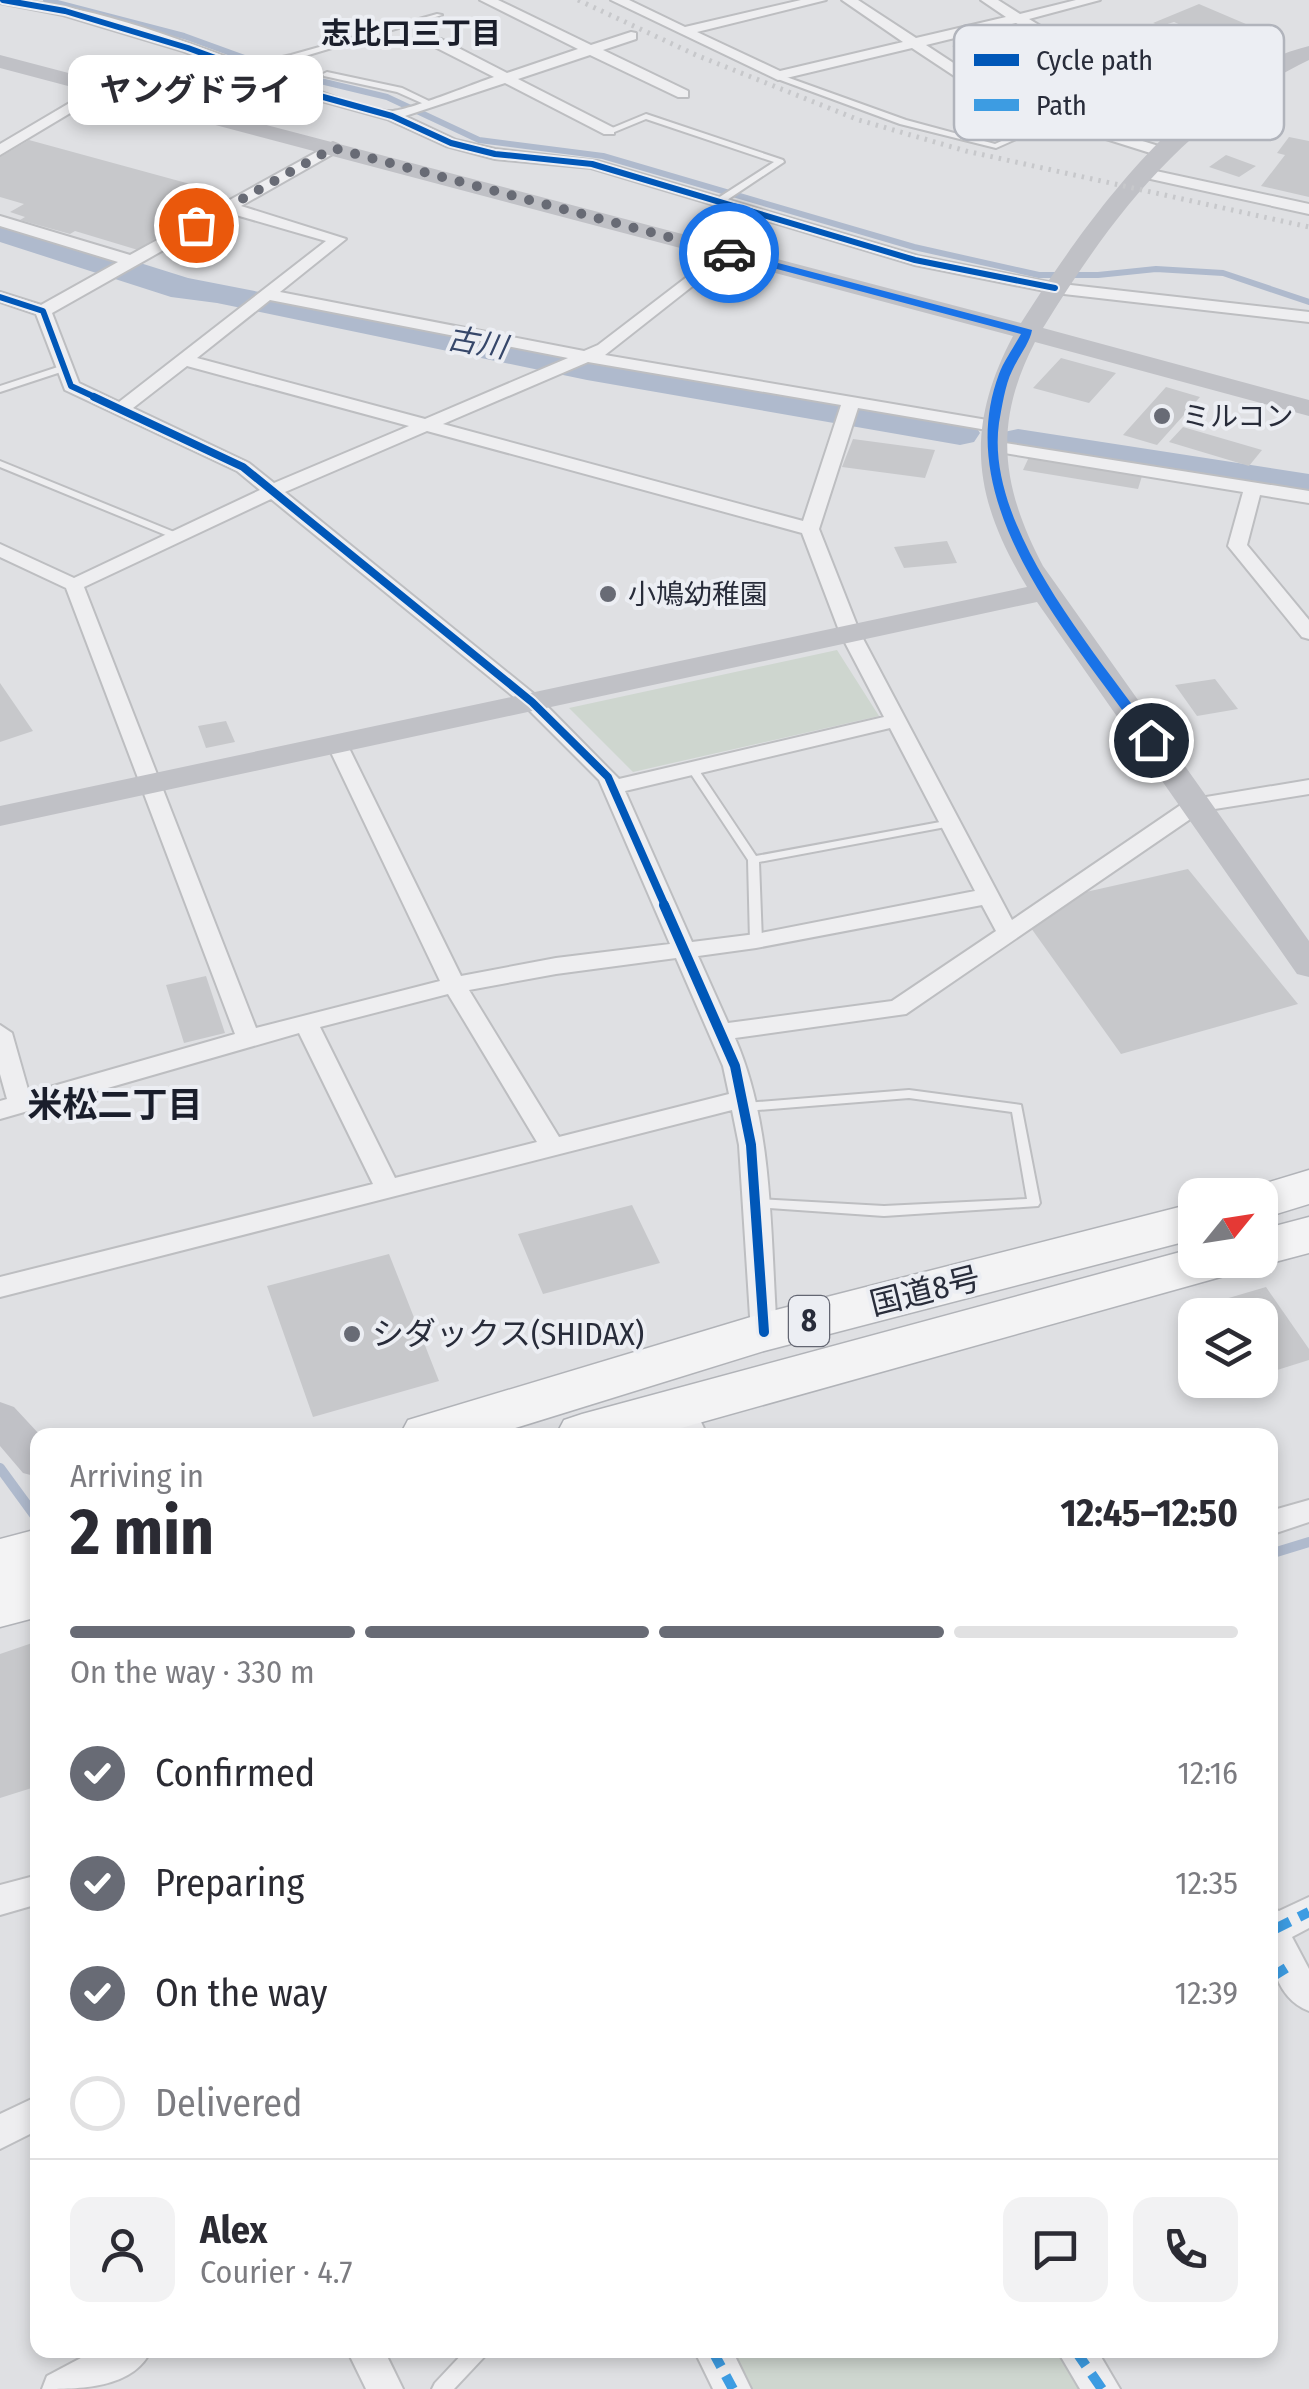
<!DOCTYPE html>
<html lang="en">
<head>
<meta charset="utf-8">
<style>
	:root { --surface:#fff; --page:#f2f2f3; --text:#2b2b33; --muted:#7c7c81; --line:#e1e1e2; --accent:#686b75 }
	body { margin:0; font-family:"Fira Sans Condensed","Noto Sans JP",sans-serif; background:var(--page); color:var(--text); height:100vh; display:flex; flex-direction:column; font-size:38px; white-space:nowrap }
	* { box-sizing:border-box; margin:0 }
	p { font-size:32px; color:var(--muted) }
	.icon { flex:none; width:55px; height:55px; fill:none; stroke:currentColor; stroke-width:2; stroke-linecap:round; stroke-linejoin:round }
	.map { position:relative; flex:1; overflow:hidden }
	.panel { position:absolute; left:30px; top:1428px; width:1248px; height:930px; display:flex; flex-direction:column; background:var(--surface); border-radius:20px; box-shadow:0 5px 15px #0003 }
	.panel>* { flex:none }
	.needle { width:65px; rotate:60deg }
	.controls { position:absolute; left:1178px; top:1178px; display:grid; gap:20px }
	.controls a { display:grid; place-items:center; width:100px; height:100px; border-radius:20px; background:var(--surface); box-shadow:0 5px 15px #0003; font-size:50px }
	.pin { position:absolute; display:grid; place-items:center; width:85px; height:85px; color:#fff; margin:-42px; border:5px solid #fff; border-radius:50%; box-shadow:0 2px 10px #0007 }
	.courier { position:absolute; display:grid; place-items:center; width:100px; height:100px; margin:-50px; border:8px solid #1a73e8; border-radius:50%; background:#fff; color:#222; box-shadow:0 2px 12px #0007 }
	.bubble { position:absolute; height:70px; border-radius:20px; background:var(--surface); box-shadow:0 5px 15px #0003; font-size:32px; font-weight:700; line-height:70px; text-align:center }
	.overview em { font-style:normal; font-weight:700 }
	.overview div { display:flex; flex-direction:column-reverse }
	.overview { display:flex; align-items:center; justify-content:space-between; height:170px; padding:0 40px }
	h1 { font-size:65px; font-weight:700; line-height:75px }
	.bar { display:grid; grid-template-columns:repeat(4,1fr); gap:15px 10px; align-content:center; height:120px; padding:0 40px }
	.bar i { height:12px; border-radius:8px; background:var(--line) }
	.bar .current { background:var(--accent) }
	.bar p { grid-column:span 4 }
	.line { display:flex; align-items:center; gap:25px; padding:0 40px; border-top:2px solid var(--line) }
	.line div { flex:1 }
	.round { display:grid; place-items:center; flex:none; width:105px; height:105px; border-radius:20px; background:var(--page) }
	ol { padding:0 40px; list-style:none }
	li { display:flex; align-items:center; gap:30px; height:110px }
	li p { margin-inline-start:auto }
	li .icon { padding:10px; border-radius:50%; background:var(--accent); color:#fff; stroke-width:4 }
	li:last-child { color:var(--muted) }
	li i { width:55px; height:55px; border:5px solid var(--line); border-radius:50% }
	.map>svg:first-child { display:block }
	.green { fill:#ced6cf }
	.lines { fill:none; stroke-linecap:round; stroke-linejoin:round }
	.stream-far1 { stroke:#afbacd; stroke-width:6 }
	.stream { stroke:#afbacd; stroke-width:10 }
	.river { fill:#afbacd; fill-rule:evenodd }
	.building { fill:#c7c8cb }
	.lane-casing { stroke:#bdbec1; stroke-width:4 }
	.street-casing { stroke:#bdbec1; stroke-width:4 }
	.highway-casing { stroke:#b1b3b8; stroke-width:3 }
	.lane { fill:#eeeef0; fill-rule:evenodd }
	.street { fill:#eeeef0; fill-rule:evenodd }
	.secondary { fill:#c0c1c6; fill-rule:evenodd }
	.highway { fill:#f3f3f4; fill-rule:evenodd }
	.rail { stroke:#c7c8cb; stroke-width:5; stroke-dasharray:2.5 6; stroke-linecap:butt }
	.quiet { stroke:#3d9ce2; stroke-width:10; stroke-dasharray:19 10; stroke-linecap:butt }
	.cycleway-far2-casing { stroke:#eceef3; stroke-width:10 }
	.cycleway-far1-casing { stroke:#eceef3; stroke-width:12 }
	.cycleway-casing { stroke:#eceef3; stroke-width:16 }
	.cycleway-far2 { stroke:#0057b8; stroke-width:6 }
	.cycleway-far1 { stroke:#0057b8; stroke-width:8 }
	.cycleway { stroke:#0057b8; stroke-width:10 }
	.route { fill:#1a73e8 }
	.done { stroke:#686b75; stroke-width:10; stroke-dasharray:0 18 }
	.poi-dot { fill:#686b75; stroke:#eceef3; stroke-width:4 }
	.labels { text-anchor:middle; stroke-width:8; stroke-linejoin:round; paint-order:stroke }
	.far-poi-label { font-size:28px; fill:#282c3a; stroke:#eceef3; text-anchor:start }
	.far-neighbourhood-label { font-size:30px; font-weight:bold; fill:#1a1e2b; stroke:#eceef3 }
	.far-water-label { font-size:30px; font-style:italic; fill:#36476a; stroke:#eceef3 }
	.shield { fill:#eceef3; stroke:#636672; stroke-width:2.5 }
	.shield-label { font-size:30px; font-weight:bold; fill:#282c3a }
	.street-label { font-size:32px; fill:#282c3a; stroke:#eceef3 }
	.poi-label { font-size:32px; fill:#282c3a; stroke:#eceef3; text-anchor:start }
	.neighbourhood-label { font-size:35px; font-weight:bold; fill:#1a1e2b; stroke:#eceef3 }
	.key { fill:#eceef3; stroke:#b1b4bc; stroke-width:2.5 }
	.key-label { font-size:28px; fill:#282c3a }
</style>
</head>
<body>
<div class="map">
<svg width="1309" height="2389" viewBox="0 0 1309 2389">
	<rect width="100%" height="100%" fill="#dfe0e3"/>
	<!-- green -->
	<path class="green" d="M837,650L879,716L633,772L569,708Z
		M713,2350H1065L1089,2389H733Z"/>
	<g class="lines">
		<!-- stream-far1 -->
		<path class="stream-far1" d="M46,0L184,36L283,72L387,97L479,140L603,156L914,247L1039,275H1098L1156,269L1223,273L1309,302"/>
		<!-- stream -->
		<path class="stream" d="M0,1468L38,1520
			M1270,1554L1309,1542"/>
		<!-- river -->
		<path class="river" d="M0,219L188,278L587,356L960,421L974,424L980,433L974,442L960,445L587,380L217,303L171,297L0,242Z
			M1018,429L1309,474V500L1004,450L998,441L1004,432Z"/>
	</g>
	<!-- building -->
	<path class="building" d="M1199,4L1267,33L1228,46L1174,22L1161,26L1153,23Z
		M1012,32L1043,51L983,65L952,46Z
		M147,66L198,79L178,90L129,77Z
		M1289,137L1309,141V197L1261,186L1285,155L1277,153Z
		M29,140L223,193L138,250L75,231L70,234L20,220L25,217L10,212L24,204L0,197V157Z
		M1226,155L1256,166L1239,177L1209,167Z
		M1061,358L1116,373L1089,403L1033,388Z
		M1166,387L1200,397L1157,445L1123,435Z
		M1183,427L1262,450L1249,466L1169,442Z
		M853,439L935,450L925,478L842,467Z
		M1029,457L1142,476L1138,489L1023,470Z
		M947,541L957,563L904,568L894,547Z
		M1215,679L1238,709L1197,716L1175,685Z
		M0,683L33,731L0,742Z
		M226,721L235,742L206,748L198,726Z
		M1188,869L1298,1004L1121,1054L1031,928L1068,896Z
		M206,976L225,1033L184,1043L166,985Z
		M632,1205L660,1263L543,1294L518,1234Z
		M389,1254L439,1381L313,1417L267,1286Z
		M1266,1287L1309,1349V1360L1264,1374L1260,1368V1315H1224L1215,1302Z
		M38,1641V1786L0,1798V1654Z"/>
	<g class="lines">
		<defs>
			<path id="lane" d="M437,14L442,15L295,59L239,70L235,68L291,55Z
				M230,63L237,65L167,106L160,104Z
				M327,72L402,88L431,102L424,104L397,92L324,76L323,74Z
				M778,74L906,120L995,144L1054,117L1061,119L996,148L900,124L775,78L774,76Z
				M646,114L783,160L784,162L721,204H715V200L774,162L646,119L612,133L605,131Z
				M64,365L68,368L67,370L0,392V386Z
				M0,461L179,534L181,536L176,539L173,538L0,467Z
				M692,765L696,766L756,856L951,820L956,823L951,826L759,862L762,941L756,945L750,941L748,860L687,768Z
				M909,1090L1021,1105L1040,1203L1038,1206L884,1216L753,1207L751,1204L753,1201L757,1199L884,1206L1027,1199L1012,1112L909,1098L745,1111L739,1107L745,1103Z
				M466,2350H488L485,2356L454,2389H432L435,2383Z"/>
			<path id="street" d="M0,0C90,0 203,49 288,80C311,88 369,112 391,111C408,111 473,84 494,77L431,45V39H441L507,73L578,49L480,0H498L591,45L631,32L636,33V39L603,50L688,91V97H678L590,55L518,79L614,128V134H604L505,83L405,116L456,140L495,149L597,161L918,256L1053,283L1309,312V322L1055,293L915,265L591,168L495,159L446,146L387,119L311,98L183,51L63,15L0,3Z
				M611,0H629L685,27L801,0H826L697,32L780,71L903,42L842,0H858L916,38L1006,17L981,0H998L1020,14L1076,0H1100L1029,19L1091,57L1223,102L1211,105L1081,63L1016,23L926,45L990,87L1062,116L1165,148L1168,151L1160,156L1052,122L980,93L912,48L778,80Z
				M100,85L112,88L0,155V144Z
				M333,143L338,145V151L241,206L346,239L280,292L584,351L598,345L726,247L732,249V255L605,355L999,422V430L993,431L858,408L819,529L860,633L1012,920L1188,800L1309,780V794L1202,811L906,1014L735,1038C774,1127 770,1235 777,1332L773,1339H755L751,1332L739,1145L732,1110L0,1297V1277L373,1184L299,1033L0,1119V1101L7,1099L0,1074V1025L12,1033L29,1093L235,1034L66,588L0,557V544L74,578L260,490L237,471L65,390L36,314L0,302V292L41,305L118,262L0,226V216L130,255ZM229,213L326,241L119,402L79,383L52,313ZM270,300L568,358L425,419L197,358ZM588,362L841,405L803,521L443,424ZM187,366L409,426L274,483L249,463L133,408ZM427,431L802,533L840,633L884,717L619,779L539,698L285,492ZM271,499L525,706L599,780L670,944L556,958L461,976L347,744L337,738L327,744L440,981L256,1028L84,587ZM890,728L975,891L756,934L692,942L625,791ZM982,905L996,931L892,1001L728,1023L698,956L756,948ZM676,958L723,1066L729,1094L559,1137L469,990L556,974ZM448,994L537,1142L395,1178L320,1027Z
				M1142,168L1309,204V214L1137,176L1134,173Z
				M992,441L1309,491V503L1260,495L1247,545L1309,620V639L1302,637L1228,546L1243,492L986,450L983,446Z
				M681,1397L691,1400L707,1435H679L667,1408L671,1400Z
				M1309,1500V1522L1270,1535V1511Z
				M38,1875V1904L0,1915V1885Z
				M1309,1897V1928L1292,1937L1309,1969V2011C1267,1994 1270,1945 1270,1907L1279,1911Z
				M38,2096V2130L0,2149V2114Z
				M96,2350H151C134,2389 78,2389 42,2389L47,2376Z
				M347,2350H384L403,2389H366Z
				M694,2350H732L751,2389H713Z
				M1057,2350H1097L1120,2389H1080Z"/>
			<path id="highway" d="M1309,1170V1204L1260,1219V1195H1240L1243,1190Z
				M1195,1203V1239L764,1351L493,1435H400L408,1420L764,1313Z
				M1309,1217V1253L1260,1266L1243,1261L1260,1260V1230Z
				M1195,1248V1260H1241L1234,1273L1217,1278L656,1435H556L564,1420L582,1414Z
				M38,1529V1617L0,1627V1539Z"/>
		</defs>
		<!-- lane casing -->
		<use href="#lane" class="lane-casing"/>
		<!-- street casing -->
		<use href="#street" class="street-casing"/>
		<!-- highway casing -->
		<use href="#highway" class="highway-casing"/>
		<!-- lane -->
		<use href="#lane" class="lane"/>
		<!-- street -->
		<use href="#street" class="street"/>
		<!-- secondary -->
		<path class="secondary" d="M1309,46V60C1185,120 1114,213 1043,328L1309,400V416L1035,342C993,423 1001,486 1043,566L1309,941V977L1297,974L1037,602L0,826V806L1027,587C973,498 964,429 1013,336L0,68V55L1021,323C1084,224 1189,75 1309,46Z
			M0,1402L14,1407L40,1435L38,1477L23,1473L0,1446Z"/>
		<!-- highway -->
		<use href="#highway" class="highway"/>
		<!-- rail -->
		<path class="rail" d="M578,0L696,55L859,120L966,151L1309,227"/>
		<!-- quiet -->
		<path class="quiet" d="M1273,1930L1309,1912
			M1270,1978L1288,1967
			M712,2350L733,2389
			M1075,2350L1102,2389"/>
		<defs>
			<path id="cycleway-far2" d="M3,0L65,11L188,48L316,95L392,116L451,143L495,154L592,164L915,260L1055,288
				M0,297L43,311L71,386L99,399"/>
			<path id="cycleway-far1" d="M94,397L243,467L532,702L608,777L666,908"/>
			<path id="cycleway" d="M664,905L735,1066L751,1145L764,1332"/>
		</defs>
		<!-- cycleway-far2 casing -->
		<use href="#cycleway-far2" class="cycleway-far2-casing"/>
		<!-- cycleway-far1 casing -->
		<use href="#cycleway-far1" class="cycleway-far1-casing"/>
		<!-- cycleway casing -->
		<use href="#cycleway" class="cycleway-casing"/>
		<!-- cycleway-far2 -->
		<use href="#cycleway-far2" class="cycleway-far2"/>
		<!-- cycleway-far1 -->
		<use href="#cycleway-far1" class="cycleway-far1"/>
		<!-- cycleway -->
		<use href="#cycleway" class="cycleway"/>
	</g>
	<!-- route -->
	<path class="route" d="M729,250L1032,330C1030,343 1018,357 1012,371C1005,385 1002,407 999,423C984,529 1100,657 1158,740L1156,743H1146C1075,640 949,508 999,374C1004,361 1014,347 1021,334L725,255Z"/>
	<g class="lines">
		<!-- done -->
		<path class="done" d="M196,225L333,148L729,253"/>
	</g>
	<!-- markers -->
	<g class="poi-dot">
		<circle cx="1162" cy="416" r="10"/>
		<circle cx="608" cy="594" r="10"/>
		<circle cx="352" cy="1334" r="10"/>
	</g>
	<g class="labels">
		<!-- far-poi labels -->
		<g class="far-poi-label">
			<text x="1182" y="426">ミルコン</text>
			<text x="628" y="604">小鳩幼稚園</text>
		</g>
		<!-- far-neighbourhood labels -->
		<g class="far-neighbourhood-label">
			<text x="411" y="44">志比口三丁目</text>
		</g>
		<!-- far-water labels -->
		<g class="far-water-label">
			<text transform="translate(477 343) rotate(10)" y="10">古川</text>
		</g>
		<!-- shield labels -->
		<rect class="shield" x="789" y="1296" width="40" height="50" rx="8"/>
		<g class="shield-label">
			<text x="809" y="1331">8</text>
		</g>
		<!-- street labels -->
		<g class="street-label">
			<text transform="translate(925 1291) rotate(-14)" y="11">国道8号</text>
		</g>
		<!-- poi labels -->
		<g class="poi-label">
			<text x="372" y="1345">シダックス(SHIDAX)</text>
		</g>
		<!-- neighbourhood labels -->
		<g class="neighbourhood-label">
			<text x="115" y="1117">米松二丁目</text>
		</g>
	</g>
	<!-- legend -->
	<rect x="954" y="25" width="330" height="115" rx="15" class="key"/>
	<rect x="974" y="54" width="45" height="12" fill="#0057b8"/>
	<rect x="974" y="99" width="45" height="12" fill="#3d9ce2"/>
	<g class="key-label">
		<text x="1036" y="70">Cycle path</text>
		<text x="1036" y="115">Path</text>
	</g>
</svg>
<div class="controls">
<a><svg class="needle" viewBox="-14 -14 28 28"><path d="M0-13l5 13h-10z" fill="#e53935"/><path d="M0 13l5-13h-10z" fill="#7c7c81"/></svg></a>
<a><svg class="icon" aria-label="layers" viewBox="0 0 24 24"><path d="M12 4l9 5-9 5-9-5zM3 14l9 5 9-5"/></svg></a>
</div>
<div class="pin" style="left:196px;top:225px;background:#ea580c"><svg class="icon" aria-label="bag" viewBox="0 0 24 24"><path d="M5 8h14l-1 12H6zM9 8a3 3 0 0 1 6 0"/></svg></div>
<div class="pin" style="left:1151px;top:740px;background:#1f2937"><svg class="icon" aria-label="home" viewBox="0 0 24 24"><path d="M3 11l9-7 9 7M6 9v11h12V9"/></svg></div>
<div class="courier" style="left:729px;top:253px"><svg class="icon" aria-label="car" viewBox="0 0 24 24"><path d="M5 17H2v-5l4-1 3-4h7l3 4 3 1v5h-3M9 17h6M6 11h13"/><circle cx="7" cy="17" r="2"/><circle cx="17" cy="17" r="2"/></svg></div>
<div class="bubble" style="left:68px;top:55px;width:255px">ヤングドライ</div>
<section class="panel">
<div class="overview"><div><h1>2 min</h1><p>Arriving in</p></div><em>12:45–12:50</em></div>
<div class="bar"><i class="current"></i><i class="current"></i><i class="current"></i><i></i><p>On the way · 330 m</p></div>
<ol>
<li><svg class="icon" aria-label="check" viewBox="0 0 24 24"><path d="M5 12l5 5 9-10"/></svg>Confirmed<p>12:16</p></li>
<li><svg class="icon" aria-label="check" viewBox="0 0 24 24"><path d="M5 12l5 5 9-10"/></svg>Preparing<p>12:35</p></li>
<li><svg class="icon" aria-label="check" viewBox="0 0 24 24"><path d="M5 12l5 5 9-10"/></svg>On the way<p>12:39</p></li>
<li><i></i>Delivered</li>
</ol>
<div class="line" style="height:180px"><a class="round"><svg class="icon" aria-label="person" viewBox="0 0 24 24"><circle cx="12" cy="8" r="4"/><path d="M4 21q1-7 8-7t8 7"/></svg></a><div><b>Alex</b><p>Courier · 4.7</p></div><a class="round"><svg class="icon" aria-label="chat" viewBox="0 0 24 24"><path d="M4 5h16v11H9l-5 4z"/></svg></a><a class="round"><svg class="icon" aria-label="phone" viewBox="0 0 24 24"><path d="M5 4h4l2 5-3 2q2 4 5 5l2-3 5 2v4C11 20 4 13 5 4z"/></svg></a></div>
</section>
</div>
</body>
</html>
